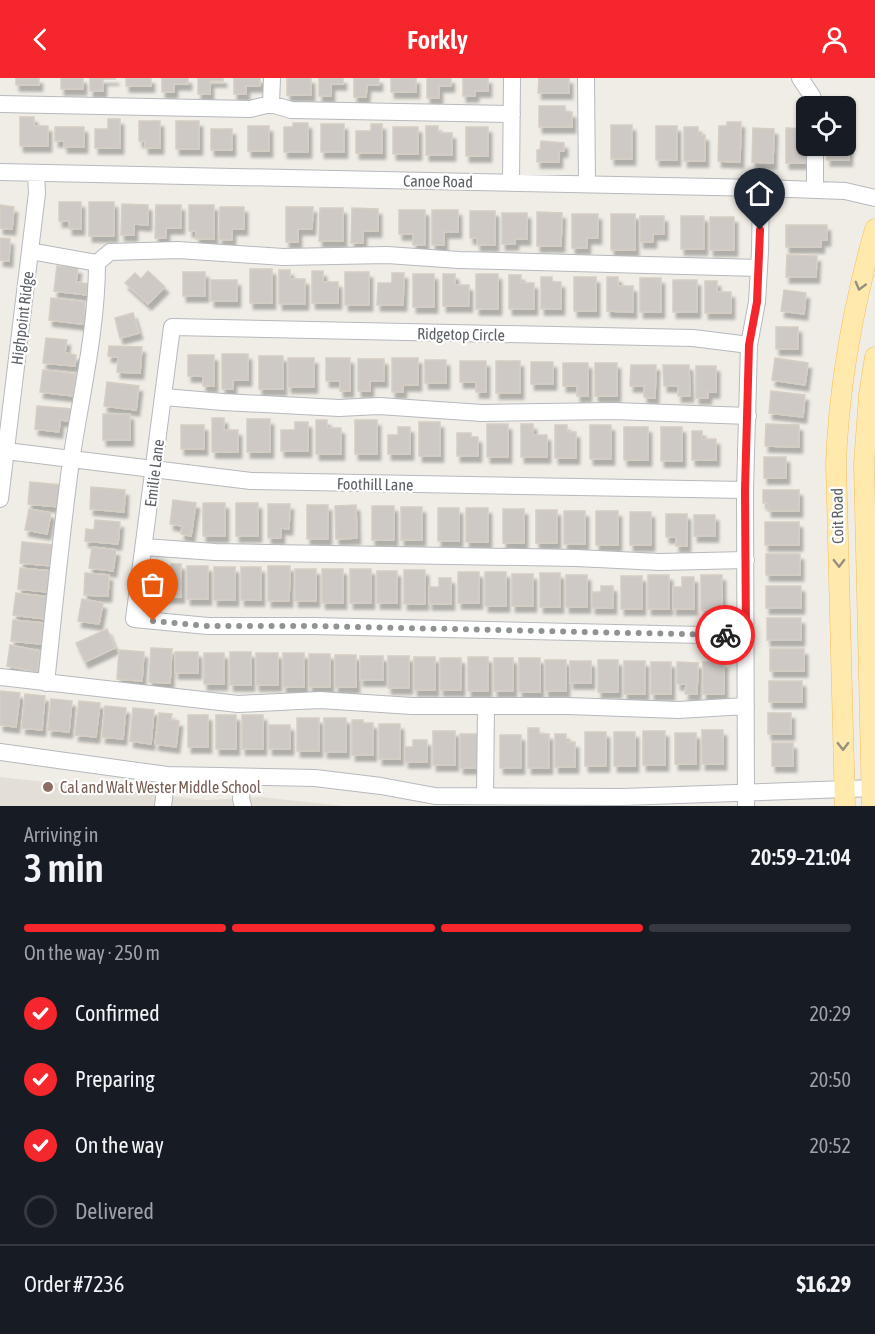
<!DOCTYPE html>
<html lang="en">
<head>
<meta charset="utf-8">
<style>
	:root { --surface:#171b24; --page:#242831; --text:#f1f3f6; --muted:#9ea1a6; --line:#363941; --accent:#f5272c }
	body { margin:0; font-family:"Asap Condensed",sans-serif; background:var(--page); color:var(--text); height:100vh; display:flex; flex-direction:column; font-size:22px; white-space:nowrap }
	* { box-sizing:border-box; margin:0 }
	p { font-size:20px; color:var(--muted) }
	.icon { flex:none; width:33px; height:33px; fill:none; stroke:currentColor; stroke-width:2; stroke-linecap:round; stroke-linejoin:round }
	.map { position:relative; height:728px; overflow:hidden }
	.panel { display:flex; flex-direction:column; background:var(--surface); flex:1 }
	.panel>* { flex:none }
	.controls { position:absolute; left:796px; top:18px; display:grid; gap:12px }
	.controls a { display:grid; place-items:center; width:60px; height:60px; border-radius:9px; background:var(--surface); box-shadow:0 2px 4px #0004; font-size:30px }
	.pin { position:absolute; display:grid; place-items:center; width:51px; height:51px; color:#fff; margin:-62px -26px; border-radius:50% 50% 50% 0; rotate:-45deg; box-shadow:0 0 6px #0007 }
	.pin .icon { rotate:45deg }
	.courier { position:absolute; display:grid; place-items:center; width:60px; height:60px; margin:-30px; border:4px solid #f5272c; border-radius:50%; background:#fff; color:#222; box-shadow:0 2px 8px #0007 }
	.headline em { font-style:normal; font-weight:600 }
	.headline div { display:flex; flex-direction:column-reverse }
	.headline { display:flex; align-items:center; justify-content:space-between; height:102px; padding:0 24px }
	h1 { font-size:39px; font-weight:600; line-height:45px }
	.bar { display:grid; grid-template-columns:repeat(4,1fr); gap:9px 6px; align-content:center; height:72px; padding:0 24px }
	.bar i { height:8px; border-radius:4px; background:var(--line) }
	.bar .active { background:var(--accent) }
	.bar p { grid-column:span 4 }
	.line { display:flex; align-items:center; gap:15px; padding:0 24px; border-top:2px solid var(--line) }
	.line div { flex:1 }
	ol { padding:0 24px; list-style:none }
	li { display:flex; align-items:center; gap:18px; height:66px }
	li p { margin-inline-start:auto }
	li .icon { padding:6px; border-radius:50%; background:var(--accent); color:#fff; stroke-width:4 }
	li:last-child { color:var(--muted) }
	li i { width:33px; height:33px; border:3px solid var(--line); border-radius:50% }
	header { display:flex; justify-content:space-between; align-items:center; height:78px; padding:0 24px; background:var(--accent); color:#fff; font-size:27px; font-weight:600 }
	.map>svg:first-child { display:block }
	.education { fill:#e3dfd6 }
	.building { fill:#cec9c4; stroke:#d6cec3; stroke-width:1.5; filter:url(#shadow) }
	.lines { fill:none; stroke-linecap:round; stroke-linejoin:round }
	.minor-casing { stroke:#b6b9bd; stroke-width:18 }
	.major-casing { stroke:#fbbc54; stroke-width:21 }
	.minor { stroke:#fff; stroke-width:16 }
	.major { stroke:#ffe9ac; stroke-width:20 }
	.oneway { stroke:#96917f }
	.done { stroke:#909393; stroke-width:6; stroke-dasharray:0 10.8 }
	.route { stroke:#f5272c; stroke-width:8 }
	.education-dot { fill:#8d6e63; stroke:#fff; stroke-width:2 }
	.labels { text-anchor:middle; stroke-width:4.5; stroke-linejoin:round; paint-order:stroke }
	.street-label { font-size:16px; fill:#5d6267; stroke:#fff }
	.education-label { font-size:16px; fill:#785e54; stroke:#fff; text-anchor:start }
</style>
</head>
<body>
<header><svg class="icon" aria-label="back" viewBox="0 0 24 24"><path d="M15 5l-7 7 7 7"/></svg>Forkly<svg class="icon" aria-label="person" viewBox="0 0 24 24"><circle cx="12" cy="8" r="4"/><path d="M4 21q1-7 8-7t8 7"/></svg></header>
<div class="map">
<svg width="875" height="728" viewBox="0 0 875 728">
	<defs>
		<filter id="shadow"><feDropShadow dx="3.5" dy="6" stdDeviation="1.5" flood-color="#0004"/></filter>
	</defs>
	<rect width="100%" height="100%" fill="#f0ede6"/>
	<!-- education -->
	<path class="education" d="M0,699L206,722L260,719L344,728H0Z"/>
	<!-- building -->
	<path class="building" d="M16,0H39V7H16Z
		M61,0H83V11H61Z
		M90,0H115V1H103V13H90Z
		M126,0H151V8H126Z
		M162,0H188V6H174V14H162Z
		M198,0H223V3H210V16H198Z
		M234,0H260V8H246V16H234Z
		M287,0H311V17H287Z
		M319,0H343V6H331V18H319Z
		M354,0H379V7H367L366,19H354Z
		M391,0H416V14H391Z
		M427,0H451V8H439V20H427Z
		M463,0H488V13H475V18H463Z
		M539,0H569V15H538Z
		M539,28H565V34H572V49H539Z
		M20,39H34V48H48V68H20Z
		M108,41H120V70H95V51H108Z
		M139,43H160V70H145V63H139Z
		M176,43H199V71H176Z
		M727,44H741L740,84L718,83L719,48H727Z
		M293,45H308V74H284V49H293Z
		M321,46H344V74H321Z
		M371,46H382V75H356V53H371Z
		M611,47H632V81H611Z
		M248,48H269V73H248Z
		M426,48H438V55H452V77H426Z
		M656,48H677V82H656Z
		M55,49H84V69H64V63H55Z
		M393,49H418V76H393Z
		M466,49H488V78H466Z
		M684,49H698V57H705V83H684Z
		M753,50L774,51L773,85L752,84Z
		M786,50L807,51L808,85H786Z
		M211,51H232V72H211Z
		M541,63L564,65V73H559V84H537V72H540Z
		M846,64H849V82H827V68H846Z
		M59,124H81V151H69V143H59Z
		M89,124H114V158H89Z
		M122,126L148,127V147L134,146V157H121Z
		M0,127L14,129L12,151L0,150Z
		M156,127H181V150H166V160H155Z
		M189,127H214V161H196V153H189Z
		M220,129H244V151H232V162L219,161Z
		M286,129H313L312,151H298V164H286Z
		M320,130H343V163H319Z
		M352,130L378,131V153H363V165H351Z
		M399,132H425V167H413V156H399Z
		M432,132H458V154H444V167H432Z
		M470,133H495V167H477V160H470Z
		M537,134L562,135L561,168H537Z
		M502,135H527V161H515V166H502Z
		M572,136H598V160H587V170H572Z
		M611,136H635V172H611Z
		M640,138H664V156H653V164H640Z
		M681,138H704V171H681Z
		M710,139H734V172H710Z
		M786,147H827V162H821V169H786Z
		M0,160L10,161L9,183L0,182Z
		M787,177L817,178L816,199H786Z
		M57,188L78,190L76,204L88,206L87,217L54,213Z
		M250,191H272V225H250Z
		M279,192H290V201H305V226H279Z
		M148,193L165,209L148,226L125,205L135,195L141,201Z
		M312,193H323V204H338V225H312Z
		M183,194H205V218H183Z
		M345,194H369V227H345Z
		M392,195H404L403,227H377L378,205H392Z
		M413,196H434V229H413Z
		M443,196H455V207H469V228H443Z
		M476,196H498V231H476Z
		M509,197H521V205H534V231H509Z
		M541,199H552V204H561V231H541Z
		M574,199H596V233H574Z
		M607,199H618V208H633V234L607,233Z
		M640,200H661V234H640Z
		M211,202H237V223H211Z
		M673,202H697V234H673Z
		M705,203H717V214H731V235H705Z
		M784,212L806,215L804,236L781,233Z
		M51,220L85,224L84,236L90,237L89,247L49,242Z
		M133,235L139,255L120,260L115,240Z
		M776,249H798V271H776Z
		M46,260L67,262L65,275L76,277L75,288L43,285Z
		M109,268L142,269L140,295L117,294L118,279L108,278Z
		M222,276H248V302H233V311H222Z
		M188,277H214V308H203V298H188Z
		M259,278H283V311H259Z
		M288,280H314V309H288Z
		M326,280H350V313H340V303H326Z
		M392,280H418V307H403V314H392Z
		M775,280L808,285L805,307L772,302Z
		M358,281H384V303H370V313H358Z
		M425,282H446V305H425Z
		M460,283H486V314H476V304H460Z
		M496,283H520V315H496Z
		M531,284H553V306H531Z
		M563,285H588V318H577V308H563Z
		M595,285H617V318H595Z
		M631,287H656L655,320L644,319V308H630Z
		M663,287H689L690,318H678V308H664Z
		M696,288H716V314H708V320H696Z
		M43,292L76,296L73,318L40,314Z
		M107,304L139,308L136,332L104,328Z
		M771,313L805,317L803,339L769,335Z
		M37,328L72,331L71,343L60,342L59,354L35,351Z
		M103,336H130V362H103Z
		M212,340H224V352H238V374H212Z
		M247,341H270V374H247Z
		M316,342H327V350H341V376H316Z
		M355,342H377V376H355Z
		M295,344H308V373H281V352H295Z
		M419,344H440V378H419Z
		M487,346H508V379H487Z
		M521,346H533V357H547V379H521Z
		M766,346L799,347V369L765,368Z
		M181,347H204V371H181Z
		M555,347H567V354H576V380H555Z
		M590,347H611V381H590Z
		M398,349H410V376H388V357H398Z
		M624,349H648V382H624Z
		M661,349H682V383H661Z
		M692,353H702V361H716V382H692Z
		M457,355H471V359H478V378H457Z
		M764,379H786V400H764Z
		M30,404L62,407L60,429L28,426Z
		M91,409L125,412L124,434L90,431Z
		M763,412H799V433H768V425H763Z
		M173,422L196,425L191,458L181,456L182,448L170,446Z
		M203,425H225V458H203Z
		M236,425H258V458H236Z
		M268,426H290L289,451L281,450V460H268Z
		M307,427H328V461H307Z
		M356,427L357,460L336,461L335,428Z
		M372,428H394V462H372Z
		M401,429H422V462H401Z
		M438,430H459V463H438Z
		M466,430H488V464H466Z
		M29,431L51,435L47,456L25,452Z
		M503,431H524V465H503Z
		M536,432H557V465H536Z
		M564,433H585V466H564Z
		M596,433H618V467H596Z
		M630,434H651V467H630Z
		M666,436H687V468H676V459H666Z
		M694,437H715V458H694Z
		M95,442L120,444L118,466L85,463L86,451L94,452Z
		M765,444H799V467H765Z
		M22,464L55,467L52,488L20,485Z
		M92,469L116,472L113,493L89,490Z
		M766,476H800V497H766Z
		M171,486H181V519H162V501H171Z
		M187,488H208V521H187Z
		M268,488H290L289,523H268Z
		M214,489H235V522H214Z
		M241,489H261V522H241Z
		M20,490L50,493L48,514L18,511Z
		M295,491H316V523H295Z
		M322,491H343V525H322Z
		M350,491H371V525H350Z
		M404,492H425V526H404Z
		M377,493H397V525H377Z
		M458,494H479V525H458Z
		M485,494H506V528H485Z
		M85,495L109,497L108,518L84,517Z
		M540,495H560V529H540Z
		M512,496H533V528H512Z
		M566,497H587V529H566Z
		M648,497H669V531H648Z
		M701,497H722V532H701Z
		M621,498H642V531H621Z
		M682,499H694V531H673V509H682Z
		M439,500H451V526H429V509H439Z
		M601,508H613V530H592V514H601Z
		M766,508H801V530H766Z
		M16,515L49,519L46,541L13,537Z
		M82,521L103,525L99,546L78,543Z
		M767,540H801V562H767Z
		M13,542L43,545L41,566L11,563Z
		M107,551L115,570L85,584L76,565Z
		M10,567L40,573L37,594L7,588Z
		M151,570L172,571L170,605L149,604Z
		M770,571H804V593H770Z
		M119,572L144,574L142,603L117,601Z
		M175,574H198V595H175Z
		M230,574H251V607H230Z
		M204,575H224V606H204Z
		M256,575H278V607H256Z
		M283,575H304V609H283Z
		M309,576H330V609H309Z
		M335,577H356V609H335Z
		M360,578H383V602H360Z
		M388,578H409V610H388Z
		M414,579H435V612H414Z
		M468,579H488V613H468Z
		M440,580H461V612H440Z
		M494,580H513V613H494Z
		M519,580H540V614H519Z
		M545,582H566V613H545Z
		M598,582H618V614H598Z
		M570,583H591V605H570Z
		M624,583H645V616H624Z
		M651,584H671V616H651Z
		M677,584L698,585L697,616H685L686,606H677Z
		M703,584H724V616H703Z
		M769,603H802V624H769Z
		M0,613L20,615L16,649L0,647Z
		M25,616L45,618L42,652L22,650Z
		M51,621L72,623L69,654L48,652Z
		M79,623L100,625L96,659L75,657Z
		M105,628L126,630L123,661L102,659Z
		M133,630L154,632L151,666L130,663Z
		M159,635L172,636L171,642L179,643L176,669L155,666Z
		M768,635H791V656H768Z
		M188,637H208V669H188Z
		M216,637H236V671H216Z
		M242,637H263V671H242Z
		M297,640H319V673H297Z
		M324,640H346V674H324Z
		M352,642H363V645H373V677H352Z
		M379,646H400V681H379Z
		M269,647H290V671H269Z
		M528,650H539V656H549V690H528Z
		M702,652H723V686H702Z
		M433,653H455V687H433Z
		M643,653H665V687H643Z
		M585,654H606V688H585Z
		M614,654H635V688H614Z
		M675,655H696V686H675Z
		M460,656H482V690H460Z
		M555,656H566V664H575V689H555Z
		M500,657H521V690H500Z
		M413,662H427V684H405V669H413Z
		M772,665H793V688H772Z"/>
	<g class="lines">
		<defs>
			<path id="minor" d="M586,0L587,106
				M800,0L812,18L816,28
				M0,26L250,31L271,26L291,32L512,36
				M271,26L272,0
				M815,68V112
				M0,94L761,110L845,113L875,120
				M511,105L512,0
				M30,173L97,185
				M164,319L223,324L339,330L379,328L482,335L614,333L748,338
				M6,373L251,403L745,412
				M0,421L37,115L36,95
				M144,469L215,474L576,480L660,484L746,482
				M746,558L313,548H208L134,541L172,249L693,260L749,267
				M0,599L238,626L320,622L412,628H568L678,632L746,628
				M46,605C54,531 61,457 71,383C81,317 97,251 97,185L110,174L178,172L283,179L387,177L459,182L759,190
				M0,674L167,697L315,700L381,708L435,718L623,719L875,710
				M243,699L241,721L243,728
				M485,718L486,629
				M163,728L167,697
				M746,728L745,412L749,267L757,224L760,173L761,110"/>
			<path id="major" d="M845,728L836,385C839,305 853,229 875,151
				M872,728L864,386L869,317L875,279"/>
		</defs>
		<!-- minor casing -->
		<use href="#minor" class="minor-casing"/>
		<!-- major casing -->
		<use href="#major" class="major-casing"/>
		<!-- minor -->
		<use href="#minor" class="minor"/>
		<!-- major -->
		<use href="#major" class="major"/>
	</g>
	<!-- one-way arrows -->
	<defs><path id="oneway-chevron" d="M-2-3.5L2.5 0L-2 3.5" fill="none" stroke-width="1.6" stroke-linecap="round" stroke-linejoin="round" transform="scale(1.5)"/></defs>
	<g class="oneway">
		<use href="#oneway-chevron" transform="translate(860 208) rotate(105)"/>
		<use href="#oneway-chevron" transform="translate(839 485) rotate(89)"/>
		<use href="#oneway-chevron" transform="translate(843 668) rotate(89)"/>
	</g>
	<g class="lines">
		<!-- done -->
		<path class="done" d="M153,543L208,548H313L725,557"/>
		<!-- route -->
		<path class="route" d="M725,557L746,558L745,412L749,267L757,224L760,152"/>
	</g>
	<!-- markers -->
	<circle class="education-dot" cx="48" cy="709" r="6"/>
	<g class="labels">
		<!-- street labels -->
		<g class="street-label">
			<text transform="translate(438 103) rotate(1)" y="6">Canoe Road</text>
			<text transform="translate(22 240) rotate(-83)" y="6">Highpoint Ridge</text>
			<text transform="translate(461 256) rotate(1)" y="6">Ridgetop Circle</text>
			<text transform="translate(154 395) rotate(-83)" y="6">Emilie Lane</text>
			<text transform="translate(375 406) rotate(1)" y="6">Foothill Lane</text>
			<text transform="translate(837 438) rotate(-91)" y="6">Coit Road</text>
		</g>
		<!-- education labels -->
		<g class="education-label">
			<text x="60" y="715">Cal and Walt Wester Middle School</text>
		</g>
	</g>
</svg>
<div class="controls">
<a><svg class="icon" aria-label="locate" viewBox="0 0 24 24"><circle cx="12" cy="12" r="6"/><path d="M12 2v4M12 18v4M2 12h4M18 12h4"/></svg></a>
</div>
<div class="pin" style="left:153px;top:543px;background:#ea580c"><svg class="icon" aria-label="bag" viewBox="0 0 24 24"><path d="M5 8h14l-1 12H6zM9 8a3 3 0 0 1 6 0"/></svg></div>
<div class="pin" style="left:760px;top:152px;background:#1f2937"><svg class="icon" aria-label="home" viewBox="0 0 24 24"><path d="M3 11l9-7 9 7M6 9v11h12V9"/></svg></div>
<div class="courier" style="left:725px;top:557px"><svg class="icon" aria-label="bike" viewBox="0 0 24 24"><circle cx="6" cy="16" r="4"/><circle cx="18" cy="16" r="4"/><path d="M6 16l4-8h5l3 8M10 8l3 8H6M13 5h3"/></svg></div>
</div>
<section class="panel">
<div class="headline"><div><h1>3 min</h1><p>Arriving in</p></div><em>20:59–21:04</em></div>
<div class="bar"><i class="active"></i><i class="active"></i><i class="active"></i><i></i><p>On the way · 250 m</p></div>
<ol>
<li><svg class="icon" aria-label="check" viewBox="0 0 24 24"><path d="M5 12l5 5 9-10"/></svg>Confirmed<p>20:29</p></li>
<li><svg class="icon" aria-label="check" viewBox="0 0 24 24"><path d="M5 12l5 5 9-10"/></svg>Preparing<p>20:50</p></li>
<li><svg class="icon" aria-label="check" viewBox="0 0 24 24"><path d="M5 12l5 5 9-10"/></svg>On the way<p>20:52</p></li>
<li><i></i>Delivered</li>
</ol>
<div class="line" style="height:78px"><div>Order #7236</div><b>$16.29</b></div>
</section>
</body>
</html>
